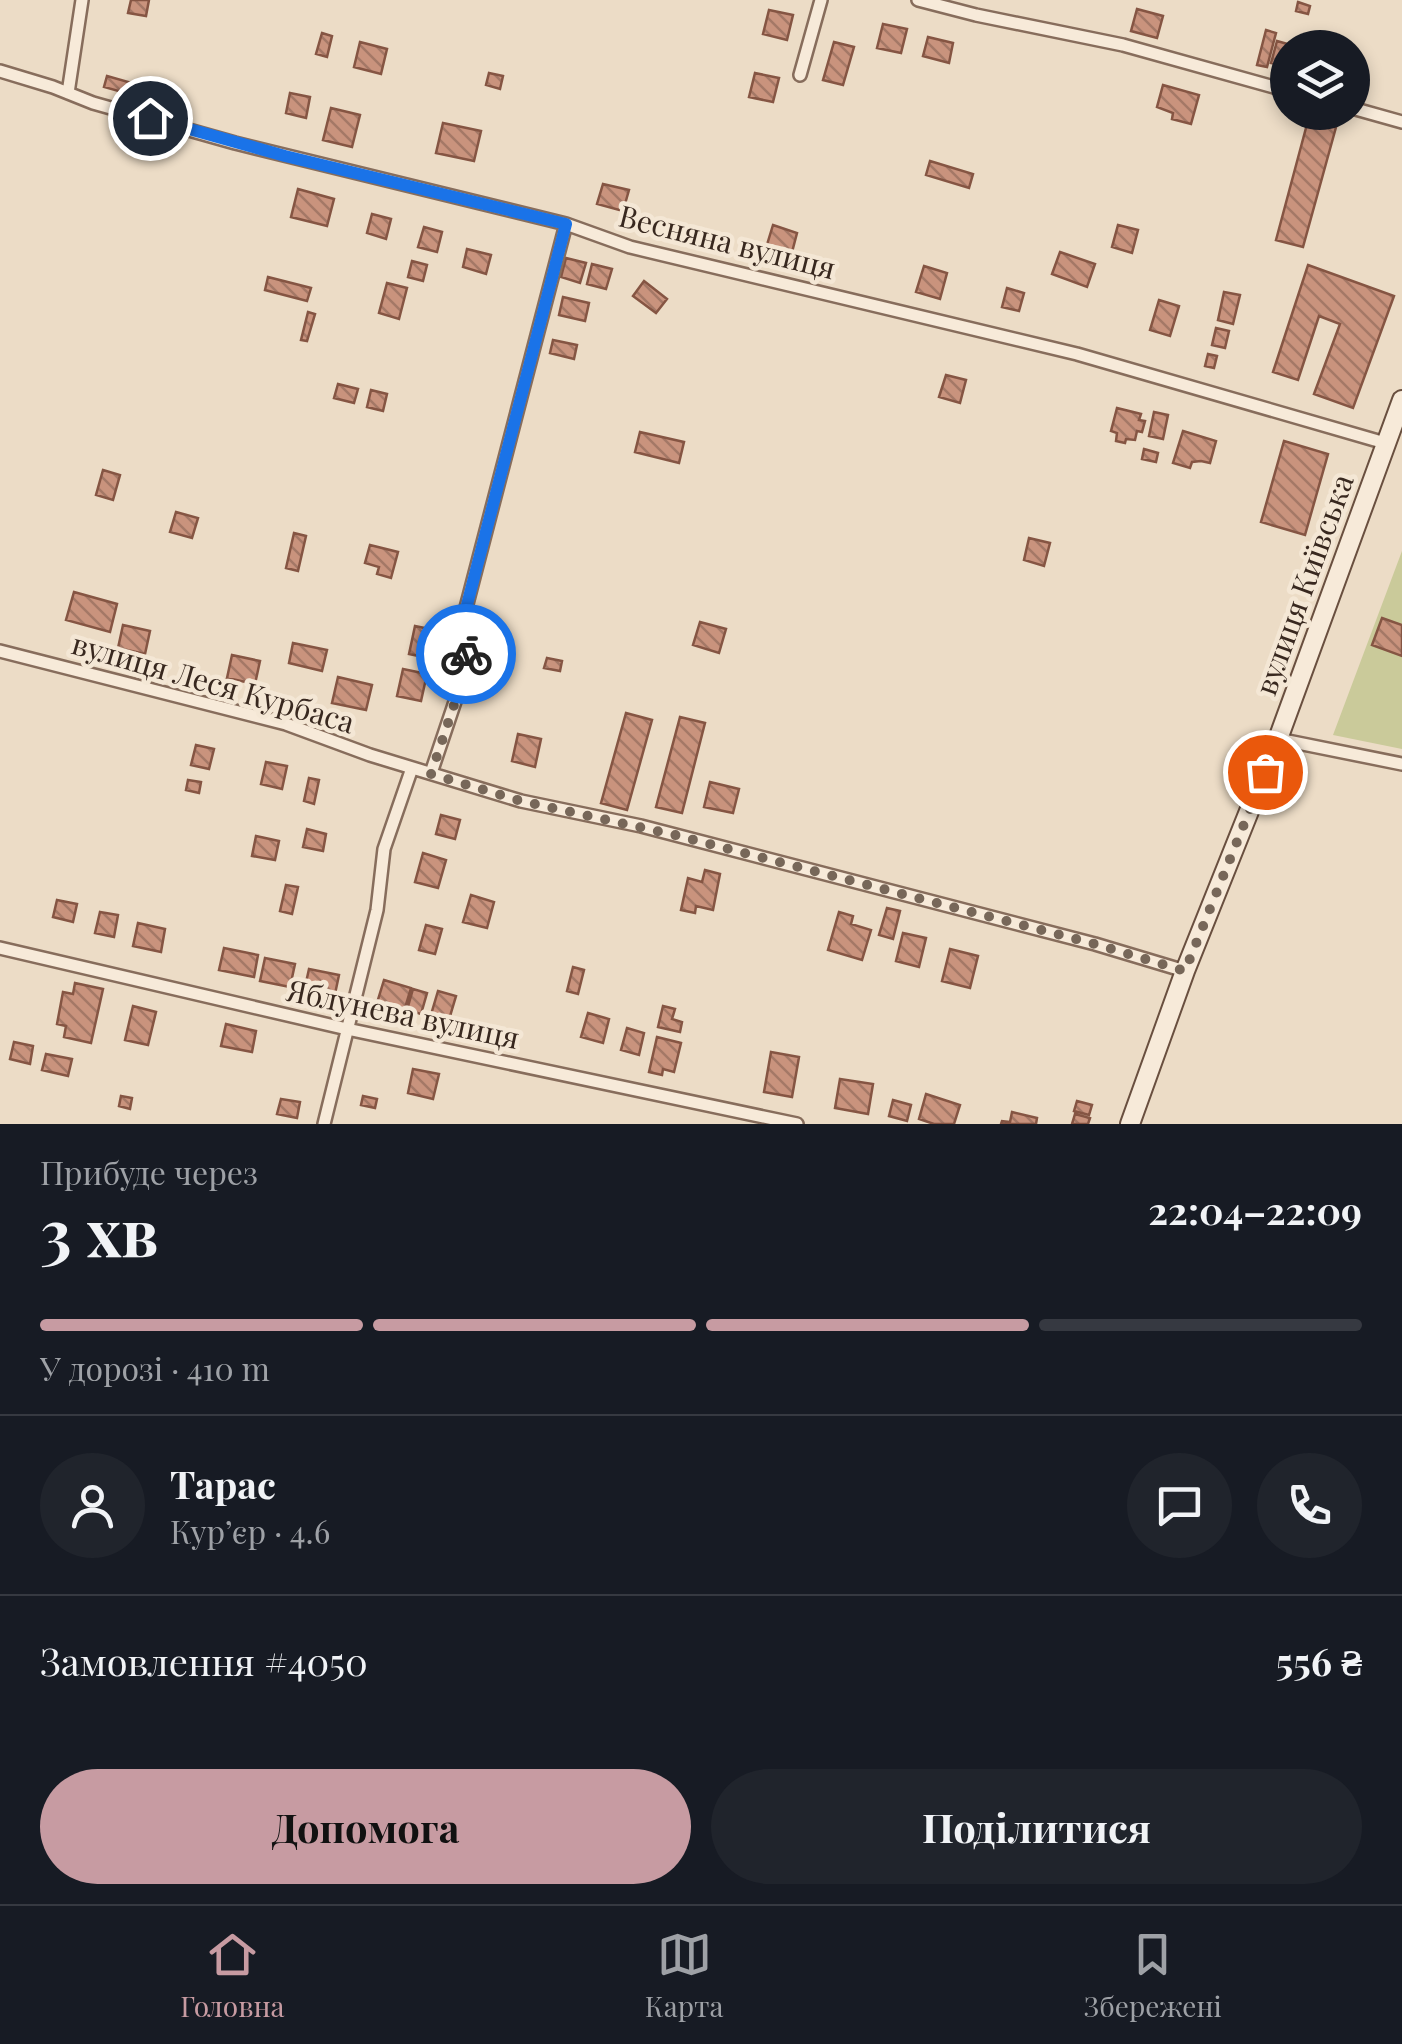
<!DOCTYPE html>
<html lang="uk">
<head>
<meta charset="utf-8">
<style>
	:root { --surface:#171b24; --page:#20242c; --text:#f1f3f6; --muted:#9ea1a6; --line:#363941; --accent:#c79ba2 }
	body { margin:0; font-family:"Playfair Display",serif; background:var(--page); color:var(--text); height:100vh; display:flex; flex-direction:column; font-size:38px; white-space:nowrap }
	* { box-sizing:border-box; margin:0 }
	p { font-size:32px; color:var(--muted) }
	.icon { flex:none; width:55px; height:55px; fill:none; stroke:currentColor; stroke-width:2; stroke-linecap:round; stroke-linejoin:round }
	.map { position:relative; height:1124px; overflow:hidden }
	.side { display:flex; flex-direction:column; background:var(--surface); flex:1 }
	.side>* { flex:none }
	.buttons { position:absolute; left:1270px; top:30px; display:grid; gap:20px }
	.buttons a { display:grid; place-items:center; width:100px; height:100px; border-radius:50%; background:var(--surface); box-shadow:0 5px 15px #0003; font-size:50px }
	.pin { position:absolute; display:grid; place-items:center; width:85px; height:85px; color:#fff; margin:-42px; border:5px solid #fff; border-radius:50%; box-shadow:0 2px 10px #0007 }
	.courier { position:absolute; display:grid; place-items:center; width:100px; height:100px; margin:-50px; border:8px solid #1a73e8; border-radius:50%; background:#fff; color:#222; box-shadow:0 2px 12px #0007 }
	.overview em { font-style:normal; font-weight:700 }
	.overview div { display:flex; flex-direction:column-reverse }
	.overview { display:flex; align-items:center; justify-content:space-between; height:170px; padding:0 40px }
	h1 { font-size:65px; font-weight:700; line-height:75px }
	.bar { display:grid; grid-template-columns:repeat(4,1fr); gap:15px 10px; align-content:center; height:120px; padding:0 40px }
	.bar i { height:12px; border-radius:8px; background:var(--line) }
	.bar .selected { background:var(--accent) }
	.bar p { grid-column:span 4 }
	.line { display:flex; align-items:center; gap:25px; padding:0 40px; border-top:2px solid var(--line) }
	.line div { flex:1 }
	.round { display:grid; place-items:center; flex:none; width:105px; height:105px; border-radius:52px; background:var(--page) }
	.cta { display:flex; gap:20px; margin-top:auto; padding:20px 40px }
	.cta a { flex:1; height:115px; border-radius:60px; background:var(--accent); color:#111; font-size:40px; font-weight:700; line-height:115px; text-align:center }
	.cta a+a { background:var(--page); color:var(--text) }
	.dock { display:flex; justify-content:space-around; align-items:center; height:140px; border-top:2px solid var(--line); background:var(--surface); font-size:28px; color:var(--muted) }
	.dock a { display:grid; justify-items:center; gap:5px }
	.dock .selected { color:var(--accent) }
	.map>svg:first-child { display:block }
	.grass { fill:#caca9a }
	.building { fill:url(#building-back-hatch); stroke:#855543; stroke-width:2.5 }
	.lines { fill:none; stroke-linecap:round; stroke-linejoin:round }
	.street-casing { stroke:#876d5c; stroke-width:16 }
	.secondary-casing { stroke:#694f3f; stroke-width:22 }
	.street { stroke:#f7ead9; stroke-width:11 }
	.secondary { stroke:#f7ead9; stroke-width:18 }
	.done { stroke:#776759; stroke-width:10; stroke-dasharray:0 18 }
	.route { stroke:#1a73e8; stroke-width:12 }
	.labels { text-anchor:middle; stroke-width:9; stroke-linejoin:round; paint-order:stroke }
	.street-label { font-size:30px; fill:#38281f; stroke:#f4e7d5 }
</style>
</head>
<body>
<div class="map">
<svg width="1402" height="1124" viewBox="0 0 1402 1124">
	<defs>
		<pattern id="building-back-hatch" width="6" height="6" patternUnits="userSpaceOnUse" patternTransform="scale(2.5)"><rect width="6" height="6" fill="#c9937d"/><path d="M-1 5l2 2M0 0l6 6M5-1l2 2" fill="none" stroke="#a47866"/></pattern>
	</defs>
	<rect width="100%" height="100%" fill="#ecdcc6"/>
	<!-- grass -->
	<path class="grass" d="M1402,551V749L1333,735Z"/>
	<!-- building -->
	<path class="building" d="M131,0H149L146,16L128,13Z
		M1298,2L1310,6L1308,14L1296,11Z
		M1137,9L1163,16L1157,38L1131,31Z
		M769,10L793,15L787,40L763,34Z
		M883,24L907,29L901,53L877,48Z
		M1266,30L1276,33L1267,67L1257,65Z
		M322,33L332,36L327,57L316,54Z
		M928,37L953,43L949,63L923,56Z
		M1277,41L1298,47L1288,48V67L1271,63Z
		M360,42L387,49L381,74L354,67Z
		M834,42L854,47L843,85L823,80Z
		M489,73L503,76L500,89L486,85Z
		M755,73L779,78L773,102L749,97Z
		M107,76L132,83L129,94L104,87Z
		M1163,85L1199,95L1191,124L1172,119L1173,113L1157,107Z
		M290,93L310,97L306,118L286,113Z
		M331,108L360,115L352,147L323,140Z
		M1310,113L1338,120L1303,247L1276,240Z
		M443,123L481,131L474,161L436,153Z
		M930,161L973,174L969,188L926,175Z
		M603,184L629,190L623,211L597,204Z
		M298,189L334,199L327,226L291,217Z
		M372,214L391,219L386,239L367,233Z
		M773,225L797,233L791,256L766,248Z
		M1118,225L1138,230L1132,253L1112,247Z
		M424,227L442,232L437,252L418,247Z
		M467,249L491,255L486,274L463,267Z
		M1060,252L1095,264L1087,287L1052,274Z
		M566,258L586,263L580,283L561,277Z
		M412,261L427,265L423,281L408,277Z
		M592,264L612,269L606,289L587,284Z
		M1308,265L1394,296L1353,408L1314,394L1340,324L1319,316L1298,380L1273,372Z
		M924,266L947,273L940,299L916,292Z
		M268,277L311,288L307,301L265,290Z
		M644,281L667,299L656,313L633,296Z
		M387,283L407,288L399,319L379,313Z
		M1007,288L1024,293L1019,311L1002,307Z
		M1224,292L1240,295L1233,324L1218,320Z
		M563,297L589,303L585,321L559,315Z
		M1159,300L1179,306L1170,336L1150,330Z
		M308,312L315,314L307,341L301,340Z
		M1216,328L1229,331L1225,348L1212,345Z
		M553,340L577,345L574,359L550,353Z
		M1208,354L1217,356L1214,368L1205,366Z
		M946,375L966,380L960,403L939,397Z
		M338,384L358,389L354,403L334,398Z
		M371,390L387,394L383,411L367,407Z
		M1117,408L1141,414L1139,420L1145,421L1142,432L1137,431L1135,440L1126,439L1125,443L1116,441L1117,433L1111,431Z
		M1154,412L1168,415L1163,439L1149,436Z
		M1183,431L1216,441L1210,463L1201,461L1192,462L1190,468L1173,463Z
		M640,432L684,442L679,463L635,452Z
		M1284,441L1328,454L1305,535L1261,522Z
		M1144,449L1158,453L1156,462L1142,459Z
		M103,470L120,475L113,500L96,495Z
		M176,512L198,518L192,538L170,532Z
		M294,533L306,536L298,571L286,568Z
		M1029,538L1050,543L1044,566L1024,560Z
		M370,545L398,552L391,578L377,574L379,567L365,563Z
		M74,592L117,604L110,632L66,620Z
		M1382,618L1402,625V656L1372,645Z
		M700,622L726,629L719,653L693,645Z
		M123,625L150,631L145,654L118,648Z
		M415,626L439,631L433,659L409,654Z
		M293,643L327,650L322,671L289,663Z
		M232,655L260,661L255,684L227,678Z
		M547,658L562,661L560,671L544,668Z
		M403,669L427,674L421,701L397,696Z
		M338,677L372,685L366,710L332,703Z
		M626,713L652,720L627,810L601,803Z
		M680,717L705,723L682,813L656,807Z
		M518,734L541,739L535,767L512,761Z
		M196,745L214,749L209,769L191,765Z
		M266,762L287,766L282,789L261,784Z
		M309,778L319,780L314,804L304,801Z
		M188,780L201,782L199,793L186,790Z
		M710,782L739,789L733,813L704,807Z
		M441,815L460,820L455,839L436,834Z
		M307,829L326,834L323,851L303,847Z
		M256,836L279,841L275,860L252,856Z
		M423,853L446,860L438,888L415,882Z
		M705,870L720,874L713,910L696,906L695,913L681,910L688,878L702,882Z
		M286,885L298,887L292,914L280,911Z
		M471,895L494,902L487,928L463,922Z
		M57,900L77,904L73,922L53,917Z
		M887,908L900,911L893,939L879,935Z
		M100,912L118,915L114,937L95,933Z
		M839,912L853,916L851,924L871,930L862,960L828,950Z
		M138,923L165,929L161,952L133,946Z
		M426,925L442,929L435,954L419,950Z
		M903,933L926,938L919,967L896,961Z
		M224,948L258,955L254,977L219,970Z
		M950,949L978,956L970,988L942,981Z
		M265,958L295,964L290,987L260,981Z
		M573,967L584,970L578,994L567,991Z
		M309,969L339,975L335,994L305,987Z
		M384,980L411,988L404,1011L377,1003Z
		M75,983L103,989L91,1043L64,1037L66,1026L57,1024L63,992L73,994Z
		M413,989L427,993L421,1014L407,1010Z
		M438,991L456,996L448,1023L430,1018Z
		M133,1006L156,1012L148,1045L125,1040Z
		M663,1006L675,1009L672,1019L682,1022L680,1032L658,1027Z
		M588,1013L609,1019L603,1043L581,1037Z
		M226,1024L256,1031L252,1052L221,1046Z
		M627,1028L644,1033L639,1055L621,1050Z
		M657,1037L681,1043L674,1072L663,1069L662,1075L649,1072Z
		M14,1042L33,1046L30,1064L10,1059Z
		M771,1052L799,1057L792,1097L764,1092Z
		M46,1054L72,1059L68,1076L42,1070Z
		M413,1069L439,1074L433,1099L408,1093Z
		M840,1079L873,1084L868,1114L835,1108Z
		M926,1094L960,1105L954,1124H934L919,1119Z
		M121,1096L132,1098L130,1109L119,1106Z
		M363,1096L377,1099L375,1108L361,1105Z
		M281,1099L300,1102L297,1118L277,1114Z
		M893,1100L911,1105L907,1121L889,1116Z
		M1077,1101L1092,1105L1089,1115L1074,1111Z
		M1012,1112L1037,1118L1036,1124H1001L1002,1121L1010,1122Z
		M1075,1114L1090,1118L1088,1124H1072Z"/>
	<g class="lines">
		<defs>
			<path id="street" d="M918,0L976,15L1123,45L1288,91
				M0,71L53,87L93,103L235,143L566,224L630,247L1077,354L1385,443
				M800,75L821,0
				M68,93L82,0
				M1352,108L1402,122
				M0,651L286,724L370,755L521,801L641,826L1095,944L1185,971
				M1278,739L1402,764
				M431,773L467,666L462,623L566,224
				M0,948L347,1029L797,1124
				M324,1124L377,910L384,849L412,768"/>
			<path id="secondary" d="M1130,1124L1185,971L1278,739L1402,400"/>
		</defs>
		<!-- street casing -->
		<use href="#street" class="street-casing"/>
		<!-- secondary casing -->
		<use href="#secondary" class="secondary-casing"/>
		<!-- street -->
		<use href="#street" class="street"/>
		<!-- secondary -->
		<use href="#secondary" class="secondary"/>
	</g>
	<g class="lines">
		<!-- done -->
		<path class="done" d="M466,654L467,666L431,774L521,801L675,835L1095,944L1185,971L1265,772"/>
		<!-- route -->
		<path class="route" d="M150,118L285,156L566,224L462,624L466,654"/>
	</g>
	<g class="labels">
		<!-- street labels -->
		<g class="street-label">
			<text transform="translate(727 243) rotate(14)" y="10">Весняна вулиця</text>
			<text transform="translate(1305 585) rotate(-70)" y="10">вулиця Київська</text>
			<text transform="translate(213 684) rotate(16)" y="10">вулиця Леся Курбаса</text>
			<text transform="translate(403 1015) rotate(12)" y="10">Яблунева вулиця</text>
		</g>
	</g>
</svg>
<div class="buttons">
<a><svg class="icon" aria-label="layers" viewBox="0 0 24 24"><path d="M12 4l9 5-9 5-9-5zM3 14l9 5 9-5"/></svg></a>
</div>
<div class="pin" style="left:1265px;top:772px;background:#ea580c"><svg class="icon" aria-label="bag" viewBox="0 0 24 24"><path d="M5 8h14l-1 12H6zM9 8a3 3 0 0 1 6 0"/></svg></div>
<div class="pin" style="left:150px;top:118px;background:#1f2937"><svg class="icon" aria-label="home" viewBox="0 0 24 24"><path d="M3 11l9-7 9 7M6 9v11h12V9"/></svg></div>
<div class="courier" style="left:466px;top:654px"><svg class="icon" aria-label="bike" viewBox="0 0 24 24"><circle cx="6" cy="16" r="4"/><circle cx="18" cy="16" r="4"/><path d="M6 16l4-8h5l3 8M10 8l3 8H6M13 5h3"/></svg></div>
</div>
<section class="side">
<div class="overview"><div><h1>3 хв</h1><p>Прибуде через</p></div><em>22:04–22:09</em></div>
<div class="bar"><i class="selected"></i><i class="selected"></i><i class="selected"></i><i></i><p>У дорозі · 410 m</p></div>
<div class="line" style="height:180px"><a class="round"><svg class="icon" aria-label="person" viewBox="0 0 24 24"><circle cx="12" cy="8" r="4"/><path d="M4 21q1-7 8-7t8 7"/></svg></a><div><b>Тарас</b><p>Кур’єр · 4.6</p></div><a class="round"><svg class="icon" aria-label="chat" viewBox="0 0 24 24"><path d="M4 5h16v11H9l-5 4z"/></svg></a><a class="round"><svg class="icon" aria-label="phone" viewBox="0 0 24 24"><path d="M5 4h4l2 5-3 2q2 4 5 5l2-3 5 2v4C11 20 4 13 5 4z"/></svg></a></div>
<div class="line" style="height:130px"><div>Замовлення #4050</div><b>556 ₴</b></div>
<div class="cta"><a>Допомога</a><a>Поділитися</a></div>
</section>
<nav class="dock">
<a class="selected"><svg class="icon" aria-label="home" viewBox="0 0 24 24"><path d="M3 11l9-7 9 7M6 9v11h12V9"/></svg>Головна</a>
<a><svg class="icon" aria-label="map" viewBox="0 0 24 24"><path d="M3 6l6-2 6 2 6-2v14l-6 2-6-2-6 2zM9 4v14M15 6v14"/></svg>Карта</a>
<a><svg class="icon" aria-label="saved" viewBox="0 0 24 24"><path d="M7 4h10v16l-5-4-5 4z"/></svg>Збережені</a>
</nav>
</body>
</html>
